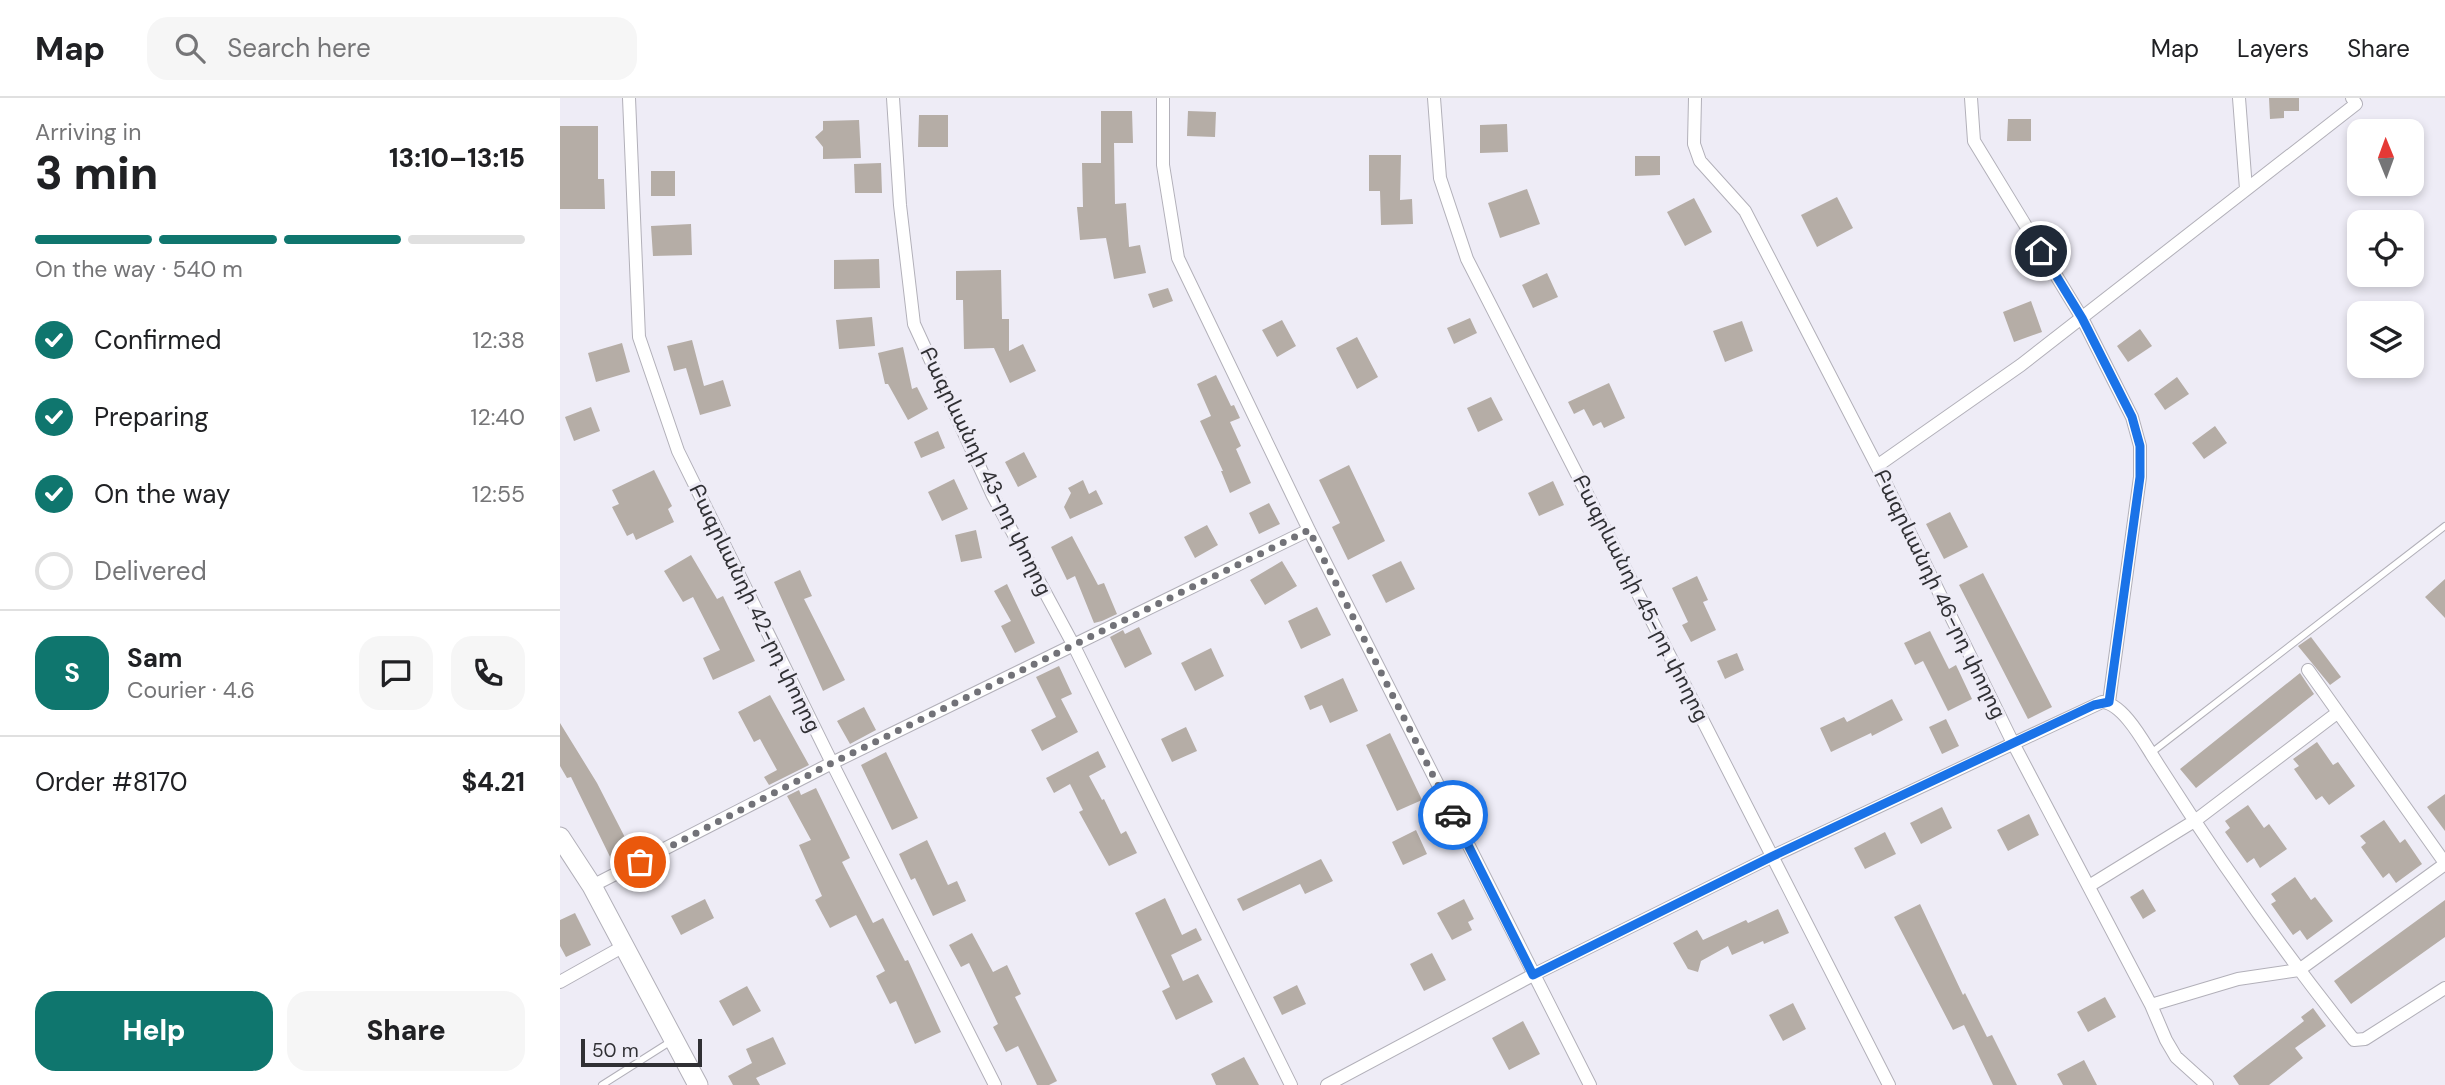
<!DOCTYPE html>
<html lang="en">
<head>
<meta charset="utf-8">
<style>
	:root { --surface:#fff; --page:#f6f6f6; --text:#202124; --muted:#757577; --line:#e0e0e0; --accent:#0f766e }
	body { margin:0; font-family:"DM Sans","Noto Sans Armenian",sans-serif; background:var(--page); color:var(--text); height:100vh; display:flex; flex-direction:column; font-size:26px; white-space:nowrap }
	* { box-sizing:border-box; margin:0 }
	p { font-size:23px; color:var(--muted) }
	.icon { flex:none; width:38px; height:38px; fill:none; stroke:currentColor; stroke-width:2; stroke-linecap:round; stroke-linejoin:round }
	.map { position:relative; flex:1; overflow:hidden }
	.panel { display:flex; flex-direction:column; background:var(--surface); width:560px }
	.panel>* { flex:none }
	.needle { width:46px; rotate:359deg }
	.tools { position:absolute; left:1787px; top:21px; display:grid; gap:14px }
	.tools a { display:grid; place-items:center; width:77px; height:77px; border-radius:14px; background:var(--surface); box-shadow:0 4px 10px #0003; font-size:35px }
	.scale { position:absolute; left:21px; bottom:18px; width:121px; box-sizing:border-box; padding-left:7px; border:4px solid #303034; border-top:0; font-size:19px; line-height:24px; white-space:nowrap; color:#303034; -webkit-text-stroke:5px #eeecf6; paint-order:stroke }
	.pin { position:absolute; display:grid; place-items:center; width:60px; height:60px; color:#fff; margin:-30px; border:4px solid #fff; border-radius:50%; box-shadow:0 2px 7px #0007 }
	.courier { position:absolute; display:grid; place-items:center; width:70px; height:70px; margin:-35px; border:5px solid #1a73e8; border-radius:50%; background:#fff; color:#222; box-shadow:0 2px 9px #0007 }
	.overview em { font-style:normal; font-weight:800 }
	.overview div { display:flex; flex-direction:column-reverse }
	.overview { display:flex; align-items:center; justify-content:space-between; height:119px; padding:0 35px }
	h1 { font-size:46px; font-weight:800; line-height:52px }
	.bar { display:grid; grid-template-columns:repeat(4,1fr); gap:10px 7px; align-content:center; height:84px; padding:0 35px }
	.bar i { height:9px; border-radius:5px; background:var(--line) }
	.bar .active { background:var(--accent) }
	.bar p { grid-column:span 4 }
	.line { display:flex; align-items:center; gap:18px; padding:0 35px; border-top:2px solid var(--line) }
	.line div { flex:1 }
	.round { display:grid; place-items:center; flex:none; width:74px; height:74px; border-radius:21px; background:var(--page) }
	ol { padding:0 35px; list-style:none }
	li { display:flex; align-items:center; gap:21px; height:77px }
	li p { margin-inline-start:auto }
	li .icon { padding:7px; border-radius:50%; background:var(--accent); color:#fff; stroke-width:4 }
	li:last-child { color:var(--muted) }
	li i { width:38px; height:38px; border:4px solid var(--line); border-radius:50% }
	.button { display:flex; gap:14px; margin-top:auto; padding:14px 35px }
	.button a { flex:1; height:80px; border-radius:21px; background:var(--accent); color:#fff; font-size:28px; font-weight:800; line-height:80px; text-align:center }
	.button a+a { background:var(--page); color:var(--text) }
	header { display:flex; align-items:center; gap:42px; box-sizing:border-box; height:98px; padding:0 35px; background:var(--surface); border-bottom:2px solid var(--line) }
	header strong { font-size:33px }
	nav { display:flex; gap:38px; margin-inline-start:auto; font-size:24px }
	.search { width:490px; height:63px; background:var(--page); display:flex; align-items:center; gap:18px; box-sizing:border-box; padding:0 24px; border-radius:21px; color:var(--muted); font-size:26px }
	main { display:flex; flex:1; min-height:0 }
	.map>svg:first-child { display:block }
	.building { fill:#b5ada6 }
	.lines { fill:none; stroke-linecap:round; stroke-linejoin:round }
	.service-casing { stroke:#b2b0b9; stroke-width:8 }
	.minor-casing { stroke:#b2b0b9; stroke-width:14 }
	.secondary-casing { stroke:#b2b0b9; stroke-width:21 }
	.service { stroke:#fff; stroke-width:6 }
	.minor { stroke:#fff; stroke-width:12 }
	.secondary { stroke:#fff; stroke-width:19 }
	.done { stroke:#727278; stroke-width:7; stroke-dasharray:0 12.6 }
	.route { stroke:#1a73e8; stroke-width:9 }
	.labels { text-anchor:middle; stroke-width:6; stroke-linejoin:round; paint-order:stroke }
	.street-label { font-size:21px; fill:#303034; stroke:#eeecf6 }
</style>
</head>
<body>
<header>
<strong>Map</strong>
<div class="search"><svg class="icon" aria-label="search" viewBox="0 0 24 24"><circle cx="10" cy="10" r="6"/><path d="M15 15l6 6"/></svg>Search here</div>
<nav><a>Map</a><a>Layers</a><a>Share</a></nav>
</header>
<main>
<section class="panel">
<div class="overview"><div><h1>3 min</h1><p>Arriving in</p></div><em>13:10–13:15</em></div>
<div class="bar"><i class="active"></i><i class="active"></i><i class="active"></i><i></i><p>On the way · 540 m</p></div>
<ol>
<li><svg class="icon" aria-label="check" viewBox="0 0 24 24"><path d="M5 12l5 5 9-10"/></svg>Confirmed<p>12:38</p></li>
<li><svg class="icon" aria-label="check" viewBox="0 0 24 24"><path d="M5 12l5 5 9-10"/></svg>Preparing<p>12:40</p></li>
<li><svg class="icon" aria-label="check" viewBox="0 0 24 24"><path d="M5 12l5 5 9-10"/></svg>On the way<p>12:55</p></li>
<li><i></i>Delivered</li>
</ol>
<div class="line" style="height:126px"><b class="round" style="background:var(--accent);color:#fff">S</b><div><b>Sam</b><p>Courier · 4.6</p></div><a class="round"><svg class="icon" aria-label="chat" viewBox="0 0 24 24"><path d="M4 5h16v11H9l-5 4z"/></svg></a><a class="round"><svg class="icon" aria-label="phone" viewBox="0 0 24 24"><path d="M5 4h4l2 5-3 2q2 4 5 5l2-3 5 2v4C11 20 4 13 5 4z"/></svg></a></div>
<div class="line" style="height:91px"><div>Order #8170</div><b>$4.21</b></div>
<div class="button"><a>Help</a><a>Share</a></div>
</section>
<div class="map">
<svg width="1885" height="987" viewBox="0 0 1885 987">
	<rect width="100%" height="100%" fill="#eeecf6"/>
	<!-- building -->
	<path class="building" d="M1709,0H1739V13H1724V20L1710,21Z
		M541,13H572L573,45H554L555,106L566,105L569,149L580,147L586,175L554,181L546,140L520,142L517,109H523L522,65H541Z
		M628,13L656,14L655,39L627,38Z
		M359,17H388V49H358Z
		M1448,21H1471V43H1447Z
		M299,22L301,60L263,61V49L255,39L263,32V23Z
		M947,26L948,54L920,55V27Z
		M0,28H38V81H44L45,111H0Z
		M809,57H841L840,102L852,101L853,126L821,127L820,93H809Z
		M1075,58H1100V77L1075,78Z
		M321,65L322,95H295L294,66Z
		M91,73H115V98H91Z
		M967,91L980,126L940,140L928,105Z
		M1277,99L1293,130L1257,149L1241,117Z
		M1134,100L1152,134L1125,148L1107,114Z
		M131,126L132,157L93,158L91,128Z
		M319,161L320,190L274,191V162Z
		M441,172L442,221H449V253L463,246L476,273L450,285L434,250L404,251L403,202H396V173Z
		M987,175L998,199L973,210L962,187Z
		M608,190L613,203L593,210L588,196Z
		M1471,203L1482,234L1454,244L1443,214Z
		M312,219L315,248L279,251L276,222Z
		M910,220L917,235L894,246L887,230Z
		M722,222L736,248L717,259L702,232Z
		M1182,223L1193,253L1165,264L1153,233Z
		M1580,231L1592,248L1568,264L1557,248Z
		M797,239L818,279L797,291L776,250Z
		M132,242L144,288L163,282L171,308L140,317L126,270L114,273L107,248Z
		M62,245L70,274L36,284L28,255Z
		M343,249L352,291L357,289L368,311L348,322L328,286H325L318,255Z
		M656,277L671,308L674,307L680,320L670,324L681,348L676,351L691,385L670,395L661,373H663L640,323L651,318L637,286Z
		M1617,279L1629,296L1605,312L1594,296Z
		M1049,285L1065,320L1044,330L1041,324L1033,328L1024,311L1014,316L1008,304Z
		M931,299L943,322L918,334L907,310Z
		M31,309L40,333L14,343L5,319Z
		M1655,328L1667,345L1644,361L1632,345Z
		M378,333L385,350L361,360L354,344Z
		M464,354L477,379L458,389L445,364Z
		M789,367L825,443L788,462L772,429L780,425L759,382Z
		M94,372L112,408L108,411L114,424L76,442L73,435L67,438L52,409L59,406L52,392Z
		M394,381L408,411L382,423L368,394Z
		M523,382L529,396L536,392L543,406L510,421L504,409L511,395L508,390Z
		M993,383L1004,407L979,418L968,395Z
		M709,405L720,426L699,436L689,415Z
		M1390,414L1408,449L1384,461L1366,426Z
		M647,427L658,447L635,460L624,439Z
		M416,432L422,460L401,464L395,437Z
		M512,438L538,487L544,485L557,516L542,523L534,525L515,478L507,482L491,449Z
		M131,457L157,501L163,498L195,563L153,582L143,560L160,552L133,499L123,504L104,473Z
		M722,463L737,488L705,507L690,482Z
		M841,463L855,491L826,505L812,477Z
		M240,472L252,498L244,501L285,582L263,593L214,484Z
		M1423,475L1492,609L1468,621L1399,487Z
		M1137,478L1148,502L1143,504L1156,532L1131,544L1122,527L1128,524L1112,490Z
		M1885,481V520L1865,499Z
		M447,486L475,545L455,555L441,528L451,523L434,493Z
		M757,509L771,537L741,551L728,523Z
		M579,529L592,556L565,570L550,539L563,532L565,536Z
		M1370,533L1389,571L1396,567L1412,601L1388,613L1363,563L1355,567L1344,545Z
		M1751,539L1781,579L1770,587L1738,548Z
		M651,550L664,578L635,593L621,565Z
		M1177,555L1184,572L1165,581L1157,563Z
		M499,568L512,596L501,601L518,634L482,653L471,632L496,619L476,579Z
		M1740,575L1754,596L1636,690L1620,671Z
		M783,580L798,613L770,625L762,607L750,612L744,598Z
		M210,597L249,667L209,687L204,679L217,672L200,641L194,644L178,614Z
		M1332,601L1343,622L1312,638L1311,635L1271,654L1260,630L1284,619L1287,624Z
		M304,609L316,632L290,646L277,623Z
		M1386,621L1399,648L1382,656L1369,629Z
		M0,625L37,685L74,757L54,767L11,679L7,680L0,668Z
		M626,629L637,653L612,664L601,641Z
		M830,635L862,702L837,713L806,647Z
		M1757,644L1773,667L1778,664L1795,688L1769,707L1762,698L1756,702L1734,671L1739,668L1733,661Z
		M538,653L546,669L529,678L542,702L544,701L561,736L566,733L577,755L549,768L519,714L523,712L510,686L494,695L486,680Z
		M326,654L358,720L332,732L301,667Z
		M256,690L290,760L282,764L313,825L323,820L345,863L348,862L381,934L355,946L336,903L330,906L316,878L325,873L296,817L270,830L255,802L262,798L239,747L251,742L227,698L239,692L241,697Z
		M1885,696V733L1867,709Z
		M1688,707L1704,730L1709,726L1727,751L1700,770L1694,760L1687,765L1665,734L1670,730L1665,723Z
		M1382,709L1392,730L1361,746L1350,725Z
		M1469,716L1479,737L1448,753L1437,732Z
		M1824,722L1840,745L1845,741L1862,766L1836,785L1829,775L1823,780L1801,749L1806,745L1800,738Z
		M856,732L867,756L843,767L832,744Z
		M1325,734L1336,756L1305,771L1294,750Z
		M367,742L388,787L397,783L406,803L373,818L355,780L351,782L339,756Z
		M761,761L773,783L745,796L740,786L683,813L677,801Z
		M1735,779L1751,802L1755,799L1773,823L1747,842L1740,832L1733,837L1711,806L1716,803L1711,796Z
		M1583,791L1596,813L1583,821L1570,799Z
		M605,800L622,837L636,830L642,842L611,857L623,883L638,876L653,904L616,922L602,893L610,889L575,815Z
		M145,801L154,820L121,837L111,818Z
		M904,801L914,821L908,824L912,832L892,842L877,815Z
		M1885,802V839L1791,906L1774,883Z
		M1360,806L1403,897L1405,895L1427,939L1432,937L1457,987H1433L1404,927L1393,932L1334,819Z
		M1218,811L1229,835L1204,846L1203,843L1172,857L1168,848L1141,863L1138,874L1128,871L1113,845L1137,832L1143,842L1186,822L1188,825Z
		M15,815L31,847L6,859L0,848V822Z
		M412,835L433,874L447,867L461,896L455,899L497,983L489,987H477L458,948L446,954L433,929L438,926L409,865L401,869L389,847Z
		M872,855L886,882L864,893L850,866Z
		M737,887L746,906L722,917L713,899Z
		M187,888L201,913L173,928L159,903Z
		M1545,899L1556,919L1528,934L1517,914Z
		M1233,905L1246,931L1223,943L1209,917Z
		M1753,910L1766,928L1735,950L1743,960L1709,987H1679L1673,978L1744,923L1741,919Z
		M963,923L980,956L949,972L932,940Z
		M213,939L226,966L196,980L200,987H173L168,978L192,965L186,951Z
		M684,959L699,987H656L651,976Z
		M1524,962L1537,987H1503L1497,976Z"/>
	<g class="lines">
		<defs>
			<path id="service" d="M1591,655L1885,428
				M42,987L113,942"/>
			<path id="minor" d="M69,0L79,239L118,353L272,665L435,987
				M333,0L340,107L354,226L433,398L514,548L731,987
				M603,0V67L618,160L749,432L1030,987
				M874,0L880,80L907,161L1329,987
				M1135,0L1134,46L1140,63L1185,113L1317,368L1453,645L1591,907L1606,942L1616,959L1647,987
				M1411,0L1414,43L1522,220L1572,319L1580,348V379L1549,604
				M1679,0L1686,91
				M1317,368L1461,267L1796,6L1792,0
				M1748,572L1885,765
				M32,788L272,665L749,432
				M1529,788L1636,722L1777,615
				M0,884L64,848
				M1591,907L1678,881L1739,872L1885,766
				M767,987L973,877L1213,758L1542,604C1562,605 1582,641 1592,657C1654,755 1721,851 1794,942L1805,941L1885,890"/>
			<path id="secondary" d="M0,739L32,788L138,987"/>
		</defs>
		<!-- service casing -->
		<use href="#service" class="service-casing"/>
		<!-- minor casing -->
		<use href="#minor" class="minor-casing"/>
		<!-- secondary casing -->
		<use href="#secondary" class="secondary-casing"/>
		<!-- service -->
		<use href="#service" class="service"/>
		<!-- minor -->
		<use href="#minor" class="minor"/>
		<!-- secondary -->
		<use href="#secondary" class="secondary"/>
	</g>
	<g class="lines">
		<!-- done -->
		<path class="done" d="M80,764L272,665L749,432L893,717"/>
		<!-- route -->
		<path class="route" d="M893,717L973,877L1213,758L1534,607L1549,604L1580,379V348L1572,319L1522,220L1481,153"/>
	</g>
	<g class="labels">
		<!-- street labels -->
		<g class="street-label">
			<text transform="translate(426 373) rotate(64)" y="7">Բագրևանդի 43-րդ փողոց</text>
			<text transform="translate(1380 496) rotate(64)" y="7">Բագրևանդի 46-րդ փողոց</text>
			<text transform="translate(1081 500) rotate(63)" y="7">Բագրևանդի 45-րդ փողոց</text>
			<text transform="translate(195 510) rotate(64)" y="7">Բագրևանդի 42-րդ փողոց</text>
		</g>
	</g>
</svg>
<div class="tools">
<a><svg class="needle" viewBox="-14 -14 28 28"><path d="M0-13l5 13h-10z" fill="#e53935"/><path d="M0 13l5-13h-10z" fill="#757577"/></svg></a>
<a><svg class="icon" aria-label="locate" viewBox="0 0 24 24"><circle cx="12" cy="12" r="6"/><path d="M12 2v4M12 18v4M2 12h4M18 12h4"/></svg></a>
<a><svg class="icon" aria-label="layers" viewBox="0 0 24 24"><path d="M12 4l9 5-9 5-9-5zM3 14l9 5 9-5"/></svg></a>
</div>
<div class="scale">50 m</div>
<div class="pin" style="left:80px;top:764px;background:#ea580c"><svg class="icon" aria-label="bag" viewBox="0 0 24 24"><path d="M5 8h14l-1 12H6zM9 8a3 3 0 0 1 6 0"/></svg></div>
<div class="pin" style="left:1481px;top:153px;background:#1f2937"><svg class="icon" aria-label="home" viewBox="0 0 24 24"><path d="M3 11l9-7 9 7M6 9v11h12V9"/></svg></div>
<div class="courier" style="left:893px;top:717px"><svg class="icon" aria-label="car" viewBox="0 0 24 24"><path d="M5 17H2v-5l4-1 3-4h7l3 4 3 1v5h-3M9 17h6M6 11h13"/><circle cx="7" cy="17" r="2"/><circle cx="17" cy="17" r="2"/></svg></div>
</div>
</main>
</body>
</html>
